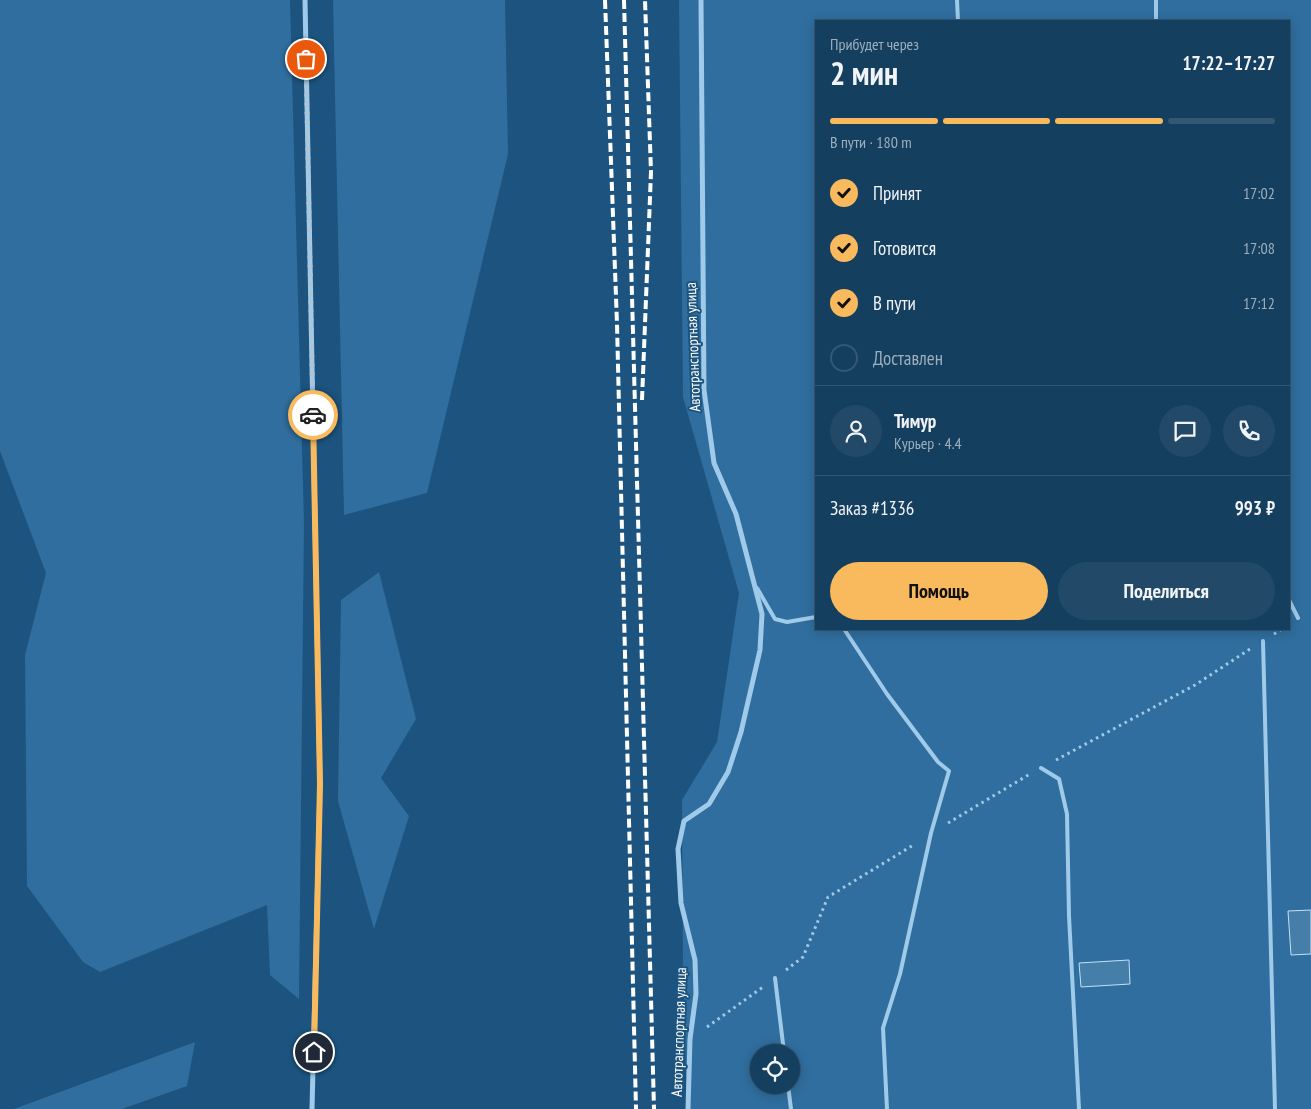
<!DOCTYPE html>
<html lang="ru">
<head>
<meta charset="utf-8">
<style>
	:root { --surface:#153f5f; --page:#224a68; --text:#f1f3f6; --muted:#9dafbd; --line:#345874; --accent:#f9b95d }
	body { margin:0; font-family:"PT Sans Narrow",sans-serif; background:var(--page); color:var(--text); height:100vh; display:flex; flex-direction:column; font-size:19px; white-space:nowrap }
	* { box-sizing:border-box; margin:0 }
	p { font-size:16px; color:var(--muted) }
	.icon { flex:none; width:28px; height:28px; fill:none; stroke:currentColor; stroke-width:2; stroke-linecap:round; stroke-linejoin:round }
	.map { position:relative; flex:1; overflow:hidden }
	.side { position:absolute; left:815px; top:20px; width:475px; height:610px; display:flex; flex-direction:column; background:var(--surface); border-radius:0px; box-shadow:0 2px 12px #0003,0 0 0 1px var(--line) }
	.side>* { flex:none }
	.fabs { position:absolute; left:750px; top:1044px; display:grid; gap:10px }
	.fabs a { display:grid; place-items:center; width:50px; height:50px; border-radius:50%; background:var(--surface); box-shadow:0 2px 12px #0003,0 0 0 1px var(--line); font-size:25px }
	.pin { position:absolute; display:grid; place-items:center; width:42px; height:42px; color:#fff; margin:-21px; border:2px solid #fff; border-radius:50%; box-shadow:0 1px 5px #0007 }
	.courier { position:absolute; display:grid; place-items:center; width:50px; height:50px; margin:-25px; border:4px solid #f9b95d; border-radius:50%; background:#fff; color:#222; box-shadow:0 1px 6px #0007 }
	.summary em { font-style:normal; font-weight:600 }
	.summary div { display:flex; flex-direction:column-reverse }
	.summary { display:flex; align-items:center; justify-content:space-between; height:85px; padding:0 15px }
	h1 { font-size:32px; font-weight:600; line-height:38px }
	.bar { display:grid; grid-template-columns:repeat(4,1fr); gap:8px 5px; align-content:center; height:60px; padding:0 15px }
	.bar i { height:6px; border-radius:4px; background:var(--line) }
	.bar .on { background:var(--accent) }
	.bar p { grid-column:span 4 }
	.line { display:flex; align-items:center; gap:12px; padding:0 15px; border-top:1px solid var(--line) }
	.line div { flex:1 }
	.round { display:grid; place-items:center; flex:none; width:52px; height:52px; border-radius:26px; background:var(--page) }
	ol { padding:0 15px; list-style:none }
	li { display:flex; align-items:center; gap:15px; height:55px }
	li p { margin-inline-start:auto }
	li .icon { padding:5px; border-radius:50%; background:var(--accent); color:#111; stroke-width:4 }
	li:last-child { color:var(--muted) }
	li i { width:28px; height:28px; border:2px solid var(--line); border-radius:50% }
	.cta { display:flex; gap:10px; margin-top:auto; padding:10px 15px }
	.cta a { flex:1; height:58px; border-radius:30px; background:var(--accent); color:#111; font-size:20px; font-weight:600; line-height:58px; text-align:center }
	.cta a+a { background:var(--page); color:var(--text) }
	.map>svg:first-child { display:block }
	.green { fill:#2f6e9e; fill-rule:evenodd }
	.building { fill:#447ea9; stroke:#c4e1f7 }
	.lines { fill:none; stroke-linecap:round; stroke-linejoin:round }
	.path { stroke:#a0cae9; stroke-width:3; stroke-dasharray:2.5 4; stroke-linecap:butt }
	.service { stroke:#a0cae9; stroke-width:4 }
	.minor { stroke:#a0cae9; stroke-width:5 }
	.rail { stroke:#fff; stroke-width:4; stroke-dasharray:9 4; stroke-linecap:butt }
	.done { stroke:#b0c3d2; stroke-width:5; stroke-dasharray:0 9 }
	.route { stroke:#f9b95d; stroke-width:6 }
	.labels { text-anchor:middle; stroke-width:4; stroke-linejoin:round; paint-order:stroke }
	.street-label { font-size:15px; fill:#fff; stroke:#1c547f }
</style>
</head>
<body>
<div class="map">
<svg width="1311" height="1109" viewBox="0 0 1311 1109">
	<rect width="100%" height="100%" fill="#1c547f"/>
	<!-- green -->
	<path class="green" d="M0,0H290L304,523L299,999L270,975L267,905L100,972L83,962L27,886L25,655L46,573L0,451Z
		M333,0H505L508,154L427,493L344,515Z
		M679,0H1311V1109H687L683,975L682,800L717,742L739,593L683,397ZM816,21H1289V629H816ZM759,1052H791V1085H759Z
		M379,572L416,719L381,778L409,816L374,929L338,801L341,600Z
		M195,1042L187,1086L122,1109H14Z"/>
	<!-- building -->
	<path class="building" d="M1311,910V954L1291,955L1288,911Z
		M1129,960L1130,984L1081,987L1079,963Z"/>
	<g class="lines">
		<!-- path -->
		<path class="path" d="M1274,634L1282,629
			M1056,760L1195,685L1250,649
			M948,823L1030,774
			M786,970L803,957L828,897L915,844
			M707,1027L763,987"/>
		<!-- service -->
		<path class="service" d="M957,0L958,21
			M1156,21V0
			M757,588L775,619L787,622L816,617
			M1289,600L1298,618
			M844,629L887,694L938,762L949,771L931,833L900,974L883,1028L887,1109
			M1263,641L1275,1109
			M1041,768L1059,779L1067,814L1069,916L1079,1109
			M775,978L784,1052
			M788,1085L791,1109"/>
		<!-- minor -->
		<path class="minor" d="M305,0L320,784L312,1109
			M688,1109L690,1039L696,994L695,960L681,903L678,849L684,821L709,804L728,772L741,732L760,650L762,614L736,514L714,463L704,390L701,0"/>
		<!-- rail -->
		<path class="rail" d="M605,0L617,324L636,1109
			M624,0L654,1109
			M642,400L651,172L645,0"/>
	</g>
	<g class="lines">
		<!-- done -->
		<path class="done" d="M306,59L313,415"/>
		<!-- route -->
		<path class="route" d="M313,415L320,784L314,1052"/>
	</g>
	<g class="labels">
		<!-- street labels -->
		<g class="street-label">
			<text transform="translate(693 347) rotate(-92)" y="5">Автотранспортная улица</text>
			<text transform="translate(679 1032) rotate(-88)" y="5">Автотранспортная улица</text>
		</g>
	</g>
</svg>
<div class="fabs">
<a><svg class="icon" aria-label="locate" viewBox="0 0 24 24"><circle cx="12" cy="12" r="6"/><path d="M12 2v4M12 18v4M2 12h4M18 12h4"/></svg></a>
</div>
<div class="pin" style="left:306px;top:59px;background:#ea580c"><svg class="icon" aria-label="bag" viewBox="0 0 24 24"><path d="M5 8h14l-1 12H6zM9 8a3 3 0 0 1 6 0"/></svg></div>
<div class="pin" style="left:314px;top:1052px;background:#1f2937"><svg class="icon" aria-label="home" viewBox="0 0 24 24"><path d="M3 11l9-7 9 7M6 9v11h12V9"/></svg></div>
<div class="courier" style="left:313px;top:415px"><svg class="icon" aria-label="car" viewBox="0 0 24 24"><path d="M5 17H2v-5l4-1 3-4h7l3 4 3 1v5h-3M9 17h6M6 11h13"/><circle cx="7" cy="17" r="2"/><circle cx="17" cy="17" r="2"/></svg></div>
<section class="side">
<div class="summary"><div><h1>2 мин</h1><p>Прибудет через</p></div><em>17:22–17:27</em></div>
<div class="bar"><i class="on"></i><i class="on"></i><i class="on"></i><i></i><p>В пути · 180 m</p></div>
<ol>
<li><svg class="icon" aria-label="check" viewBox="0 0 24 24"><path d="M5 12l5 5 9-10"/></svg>Принят<p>17:02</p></li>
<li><svg class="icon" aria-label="check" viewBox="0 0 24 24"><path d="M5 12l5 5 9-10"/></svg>Готовится<p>17:08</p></li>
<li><svg class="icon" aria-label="check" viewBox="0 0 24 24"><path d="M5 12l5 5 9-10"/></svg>В пути<p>17:12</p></li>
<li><i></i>Доставлен</li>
</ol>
<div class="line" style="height:90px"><a class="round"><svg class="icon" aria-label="person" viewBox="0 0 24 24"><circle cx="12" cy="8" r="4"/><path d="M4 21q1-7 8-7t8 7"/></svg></a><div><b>Тимур</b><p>Курьер · 4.4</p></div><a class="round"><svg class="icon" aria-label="chat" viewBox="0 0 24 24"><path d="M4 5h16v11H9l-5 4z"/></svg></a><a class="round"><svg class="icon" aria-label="phone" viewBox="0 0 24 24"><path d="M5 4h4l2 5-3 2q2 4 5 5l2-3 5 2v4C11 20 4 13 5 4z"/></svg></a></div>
<div class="line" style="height:65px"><div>Заказ #1336</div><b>993 ₽</b></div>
<div class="cta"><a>Помощь</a><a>Поделиться</a></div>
</section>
</div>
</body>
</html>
